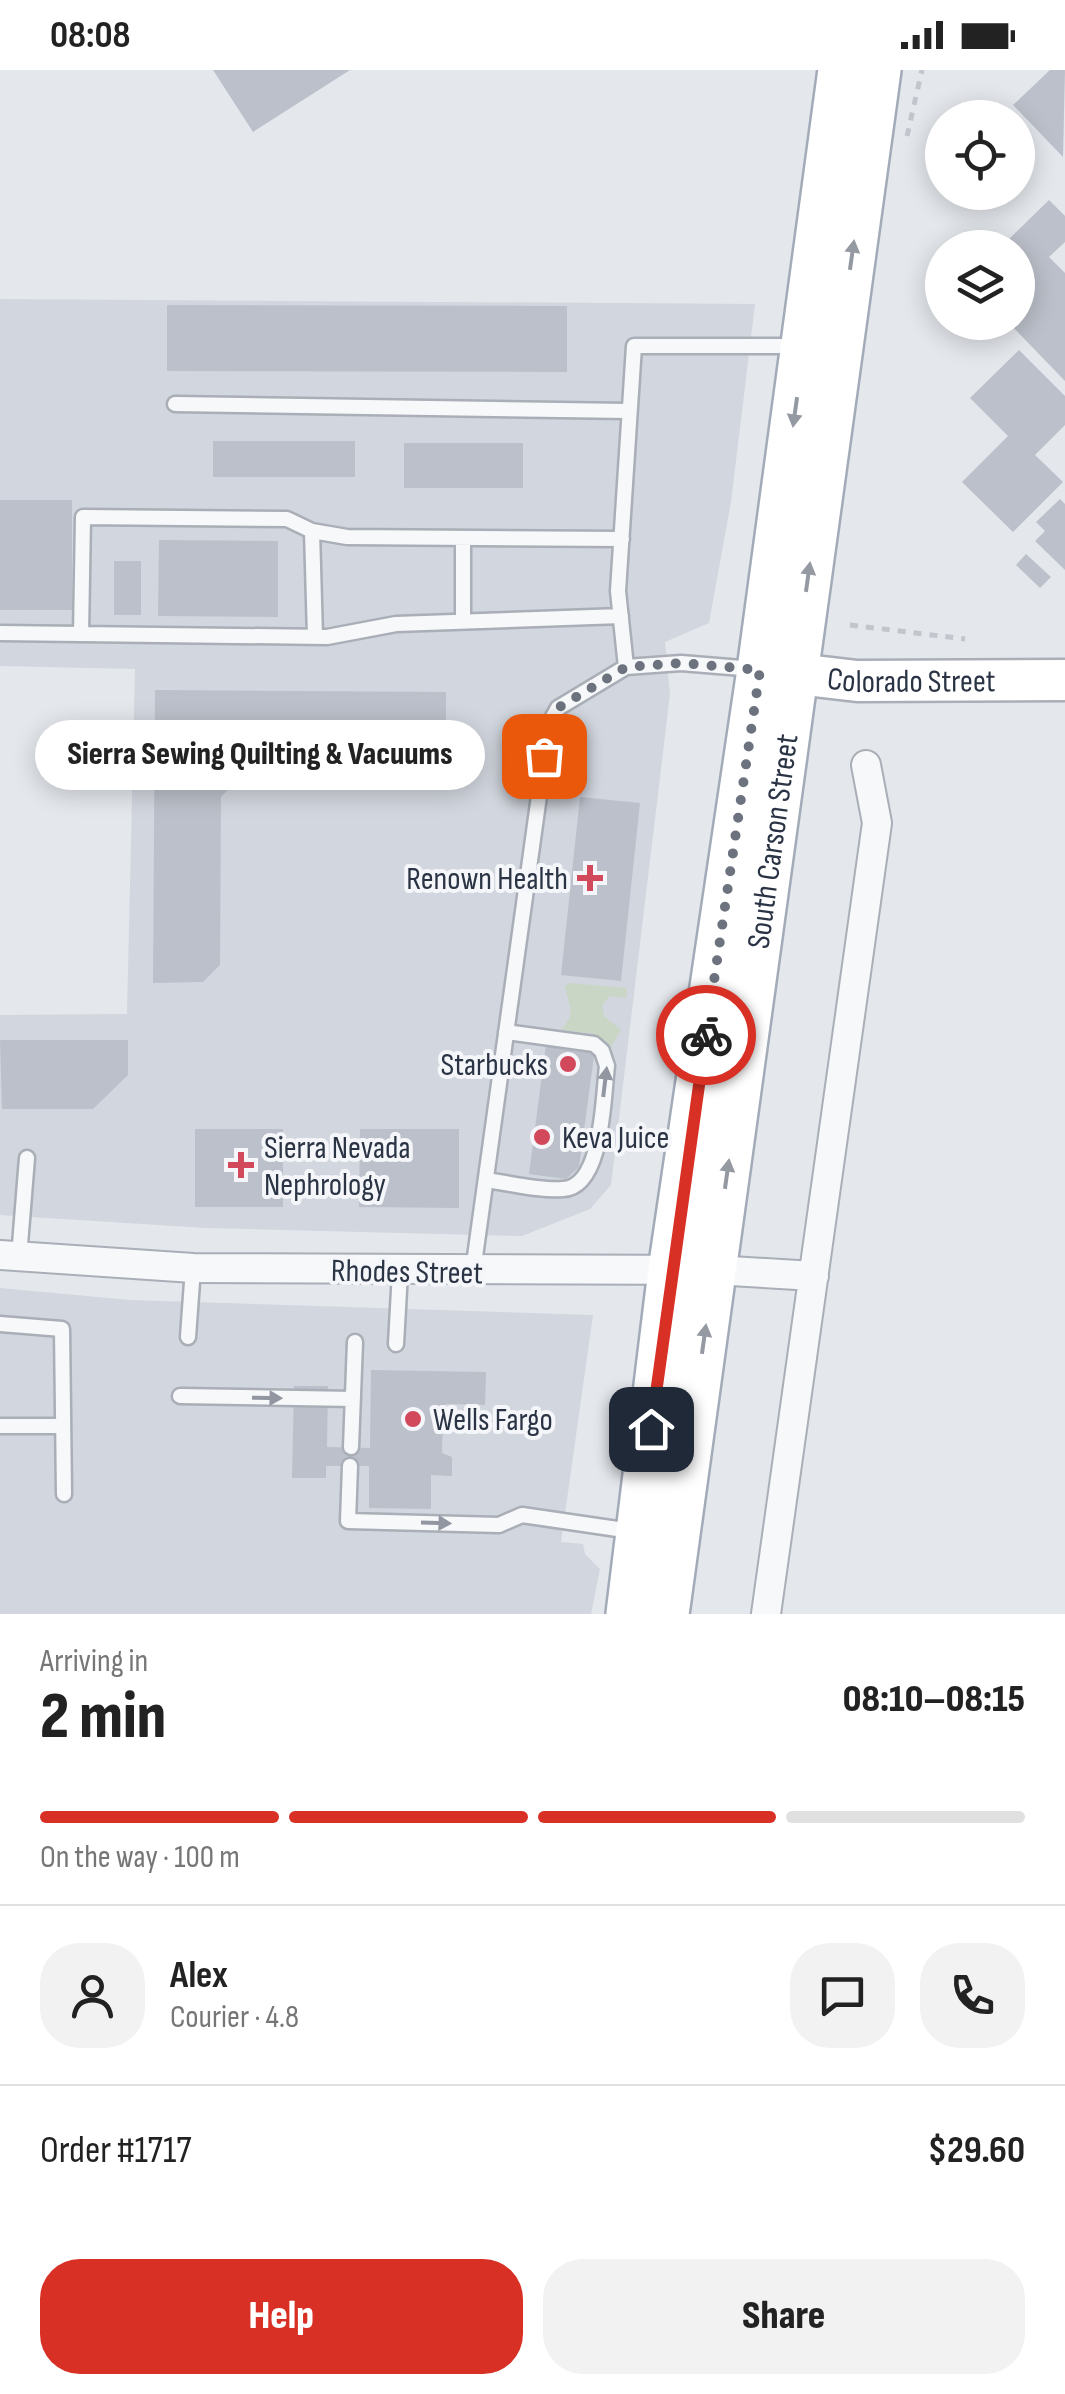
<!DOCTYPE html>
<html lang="en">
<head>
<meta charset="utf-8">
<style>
	:root { --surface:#fff; --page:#f2f2f2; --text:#222; --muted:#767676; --line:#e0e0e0; --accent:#d93025 }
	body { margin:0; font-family:"Sofia Sans Condensed",sans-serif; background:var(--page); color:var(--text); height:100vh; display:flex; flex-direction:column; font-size:38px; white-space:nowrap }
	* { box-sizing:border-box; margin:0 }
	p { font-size:32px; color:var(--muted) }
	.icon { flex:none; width:55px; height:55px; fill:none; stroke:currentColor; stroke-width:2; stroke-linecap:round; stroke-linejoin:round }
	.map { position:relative; height:1544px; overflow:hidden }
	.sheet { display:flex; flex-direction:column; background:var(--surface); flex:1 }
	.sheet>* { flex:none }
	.tools { position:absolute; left:925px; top:30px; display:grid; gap:20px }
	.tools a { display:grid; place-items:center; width:110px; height:110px; border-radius:50%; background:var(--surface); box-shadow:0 5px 25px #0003; font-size:50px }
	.pin { position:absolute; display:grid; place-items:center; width:85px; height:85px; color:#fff; margin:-42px; border-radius:20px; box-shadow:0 5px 15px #0006 }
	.courier { position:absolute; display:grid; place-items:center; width:100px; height:100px; margin:-50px; border:8px solid #d93025; border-radius:50%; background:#fff; color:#222; box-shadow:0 2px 12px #0007 }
	.bubble { position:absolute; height:70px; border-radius:35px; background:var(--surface); box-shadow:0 5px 25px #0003; font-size:32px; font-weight:800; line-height:70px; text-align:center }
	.overview em { font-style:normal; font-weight:800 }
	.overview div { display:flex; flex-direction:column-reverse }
	.overview { display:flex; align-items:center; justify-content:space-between; height:170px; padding:0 40px }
	h1 { font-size:65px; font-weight:800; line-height:75px }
	.bar { display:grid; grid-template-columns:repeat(4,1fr); gap:15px 10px; align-content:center; height:120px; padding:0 40px }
	.bar i { height:12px; border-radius:8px; background:var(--line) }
	.bar .active { background:var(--accent) }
	.bar p { grid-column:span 4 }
	.line { display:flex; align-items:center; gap:25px; padding:0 40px; border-top:2px solid var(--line) }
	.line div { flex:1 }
	.round { display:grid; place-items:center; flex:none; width:105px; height:105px; border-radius:40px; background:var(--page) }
	.button { display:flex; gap:20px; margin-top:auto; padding:20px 40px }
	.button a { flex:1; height:115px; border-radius:40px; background:var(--accent); color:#fff; font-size:40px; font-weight:800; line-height:115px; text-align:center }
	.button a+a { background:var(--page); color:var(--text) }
	.status { display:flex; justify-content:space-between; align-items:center; height:70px; padding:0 50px; background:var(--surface); direction:ltr }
	.status svg { height:28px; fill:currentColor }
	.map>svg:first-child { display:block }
	.built { fill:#d2d6de }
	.green { fill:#c9d6c5 }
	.building { fill:#bbc0ca }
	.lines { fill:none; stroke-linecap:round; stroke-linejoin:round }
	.lane-casing { stroke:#a9aeb7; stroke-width:19 }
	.street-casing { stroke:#a9aeb7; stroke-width:32 }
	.secondary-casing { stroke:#a9aeb7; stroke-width:45 }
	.primary-casing { stroke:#a3abb8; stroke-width:50 }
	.path { stroke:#c2c5cb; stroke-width:5; stroke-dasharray:8 8; stroke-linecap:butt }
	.lane { stroke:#f7f8fa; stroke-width:14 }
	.street { stroke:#f7f8fa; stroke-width:28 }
	.secondary { stroke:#fff; stroke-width:40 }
	.primary { stroke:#fff; stroke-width:45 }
	.oneway { fill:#959aa2 }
	.oneway2 { fill:#9196a0 }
	.done { stroke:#6c737f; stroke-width:10; stroke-dasharray:0 18 }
	.route { stroke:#d93025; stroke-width:12 }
	.poi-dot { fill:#d1495b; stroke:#f4f6f9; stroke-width:4 }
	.labels { text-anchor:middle; stroke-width:8; stroke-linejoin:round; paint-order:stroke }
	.street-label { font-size:32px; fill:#2b3445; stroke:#f4f6f9 }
	.poi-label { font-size:32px; fill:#2b3445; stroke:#f4f6f9; text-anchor:start }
</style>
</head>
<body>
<div class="status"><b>08:08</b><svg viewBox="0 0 49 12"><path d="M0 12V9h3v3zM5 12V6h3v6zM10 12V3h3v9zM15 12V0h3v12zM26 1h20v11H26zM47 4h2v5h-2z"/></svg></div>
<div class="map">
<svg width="1065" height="1544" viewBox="0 0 1065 1544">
	<rect width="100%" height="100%" fill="#e4e7ec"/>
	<!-- built -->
	<path class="built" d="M0,229L755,234L731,432L709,553L665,572L670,624L611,1115L590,1139L522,1166L206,1158L0,1145V945L127,944L135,599L0,596Z
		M0,1218L130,1230L593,1245L561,1472L583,1474L585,1484L600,1499L591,1544H0Z"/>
	<!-- green -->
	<path class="green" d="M569,913L627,918L626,928L610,926L602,935L604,946L621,960L610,979L592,963L561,960C577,943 569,936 565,917Z"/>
	<!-- building -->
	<path class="building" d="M213,0H350L253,62Z
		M1050,0H1065L1063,87L1013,35Z
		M1049,130L1065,146V172L1049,187L1065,203V311L1008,252H1018V209L1025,202L1018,194V178H1000Z
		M167,235L567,236V302L167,301Z
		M1019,280L1065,326V355L1035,385L1063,412L1013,462L962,412L1008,366L970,328Z
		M213,371H355V407H213Z
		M404,373H523V418H404Z
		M1060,429L1065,434V500L1035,471L1045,461L1036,452Z
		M0,430H72V540H0Z
		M159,470L278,471V547L158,546Z
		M1026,484L1051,507L1040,518L1016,495Z
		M114,491H141V545H114Z
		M155,620L446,622V691L257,689L221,727L220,895L203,912L153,913Z
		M580,727L640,733L621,911L561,905Z
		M0,970H128V1005L93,1039H2Z
		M546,974L595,979L579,1097L566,1109L529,1104Z
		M195,1059H283V1137H195Z
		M360,1059H459V1138L359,1137Z
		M371,1300L486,1302L485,1335L446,1334L443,1341L442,1383L452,1387V1406L431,1405V1439L369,1438V1396H326V1408H292L294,1316H328L327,1377L370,1378Z"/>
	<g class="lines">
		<defs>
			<path id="lane" d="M175,334L628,341
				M312,461L315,567
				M463,468V551
				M621,546L396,554L327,567L81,564L83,447L287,449L312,461L347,467L622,469
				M0,563L81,564
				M626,597L618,521L634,276H798
				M486,1110C510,1113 539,1121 563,1119C603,1117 603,1028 607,996L602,981L594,974L506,962
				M19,1187L27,1088
				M473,1201L549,654L558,638L626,597L681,593L754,599
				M0,1254L62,1259L64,1424
				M188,1267L193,1198
				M396,1274L400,1202
				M180,1326L353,1329
				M0,1356H63
				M351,1377L355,1272
				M350,1396L348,1451L499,1455L522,1445L631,1461"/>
			<path id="street" d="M0,1185L193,1198L714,1200L814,1206
				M766,1544L877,753L866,695"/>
			<g id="secondary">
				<path id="s1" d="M764,600L857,611L1065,610"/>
			</g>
			<g id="primary">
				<path d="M629,1544L671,1201L760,600L841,0"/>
				<path id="s2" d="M666,1544L878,0"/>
			</g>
		</defs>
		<!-- lane casing -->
		<use href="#lane" class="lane-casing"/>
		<!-- street casing -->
		<use href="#street" class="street-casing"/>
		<!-- secondary casing -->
		<use href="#secondary" class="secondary-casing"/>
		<!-- primary casing -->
		<use href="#primary" class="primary-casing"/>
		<!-- path -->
		<path class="path" d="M907,66L922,0
			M850,555L965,569"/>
		<!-- lane -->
		<use href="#lane" class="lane"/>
		<!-- street -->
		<use href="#street" class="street"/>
		<!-- secondary -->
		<use href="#secondary" class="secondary"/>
		<!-- primary -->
		<use href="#primary" class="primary"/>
	</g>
	<!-- one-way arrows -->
	<defs><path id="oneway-solid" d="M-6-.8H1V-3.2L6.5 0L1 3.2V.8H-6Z" transform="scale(2.5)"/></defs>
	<g class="oneway">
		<use href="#oneway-solid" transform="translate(852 185) rotate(-82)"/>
		<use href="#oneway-solid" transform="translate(795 342) rotate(98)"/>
		<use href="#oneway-solid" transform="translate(808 507) rotate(-82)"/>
		<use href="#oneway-solid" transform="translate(727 1104) rotate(-82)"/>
		<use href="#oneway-solid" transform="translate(704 1269) rotate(-82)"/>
	</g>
	<g class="oneway2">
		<use href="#oneway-solid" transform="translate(605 1012) rotate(-83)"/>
		<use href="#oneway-solid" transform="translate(267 1328) rotate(1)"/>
		<use href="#oneway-solid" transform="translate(436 1453) rotate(2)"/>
	</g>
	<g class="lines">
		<!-- done -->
		<path class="done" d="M544,686L549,654L558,638L626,597L681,593L760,600L706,965"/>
		<!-- route -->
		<path class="route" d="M651,1359L706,965"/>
	</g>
	<!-- markers -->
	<g class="poi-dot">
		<path d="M585 793h10v10h10v10h-10v10h-10v-10h-10v-10h10z"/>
		<circle cx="568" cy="994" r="10"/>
		<circle cx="542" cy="1067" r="10"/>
		<path d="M236 1080h10v10h10v10h-10v10h-10v-10h-10v-10h10z"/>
		<circle cx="413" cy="1349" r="10"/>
	</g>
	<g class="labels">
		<!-- street labels -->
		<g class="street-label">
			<text dy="11" stroke="none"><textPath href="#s1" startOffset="148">Colorado Street</textPath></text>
			<text dy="11" stroke="none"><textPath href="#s2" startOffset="780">South Carson Street</textPath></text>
			<text transform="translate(407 1201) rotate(1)" y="11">Rhodes Street</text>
		</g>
		<!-- poi labels -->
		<g class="poi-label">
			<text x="568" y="819" text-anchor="end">Renown Health</text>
			<text x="548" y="1005" text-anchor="end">Starbucks</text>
			<text x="562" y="1078">Keva Juice</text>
			<text x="264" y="1088">Sierra Nevada<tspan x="264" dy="37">Nephrology</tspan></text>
			<text x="433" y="1360">Wells Fargo</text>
		</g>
	</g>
</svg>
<div class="tools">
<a><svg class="icon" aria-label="locate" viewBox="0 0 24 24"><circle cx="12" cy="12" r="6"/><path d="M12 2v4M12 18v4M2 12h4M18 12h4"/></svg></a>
<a><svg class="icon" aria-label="layers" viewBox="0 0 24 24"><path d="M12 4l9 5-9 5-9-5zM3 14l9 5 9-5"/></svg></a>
</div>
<div class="pin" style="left:544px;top:686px;background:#ea580c"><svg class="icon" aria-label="bag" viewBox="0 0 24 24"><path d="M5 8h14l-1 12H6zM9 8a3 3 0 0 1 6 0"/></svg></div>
<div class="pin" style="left:651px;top:1359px;background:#1f2937"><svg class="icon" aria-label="home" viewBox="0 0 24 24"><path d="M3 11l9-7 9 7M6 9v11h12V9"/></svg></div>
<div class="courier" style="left:706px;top:965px"><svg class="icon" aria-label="bike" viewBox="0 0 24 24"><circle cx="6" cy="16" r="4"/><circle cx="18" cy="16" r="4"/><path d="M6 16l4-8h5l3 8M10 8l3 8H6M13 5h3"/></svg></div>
<div class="bubble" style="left:35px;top:650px;width:450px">Sierra Sewing Quilting &amp; Vacuums</div>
</div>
<section class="sheet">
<div class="overview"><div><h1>2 min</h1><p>Arriving in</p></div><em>08:10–08:15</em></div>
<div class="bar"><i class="active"></i><i class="active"></i><i class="active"></i><i></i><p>On the way · 100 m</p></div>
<div class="line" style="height:180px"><a class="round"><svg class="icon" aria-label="person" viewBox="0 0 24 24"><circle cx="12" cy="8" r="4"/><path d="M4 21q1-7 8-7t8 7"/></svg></a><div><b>Alex</b><p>Courier · 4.8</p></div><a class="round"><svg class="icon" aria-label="chat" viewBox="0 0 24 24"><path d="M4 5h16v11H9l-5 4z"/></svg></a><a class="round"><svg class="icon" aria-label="phone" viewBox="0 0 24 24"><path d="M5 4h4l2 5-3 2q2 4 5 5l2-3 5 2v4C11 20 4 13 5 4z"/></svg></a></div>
<div class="line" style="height:130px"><div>Order #1717</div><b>$29.60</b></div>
<div class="button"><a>Help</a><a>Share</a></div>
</section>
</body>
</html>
